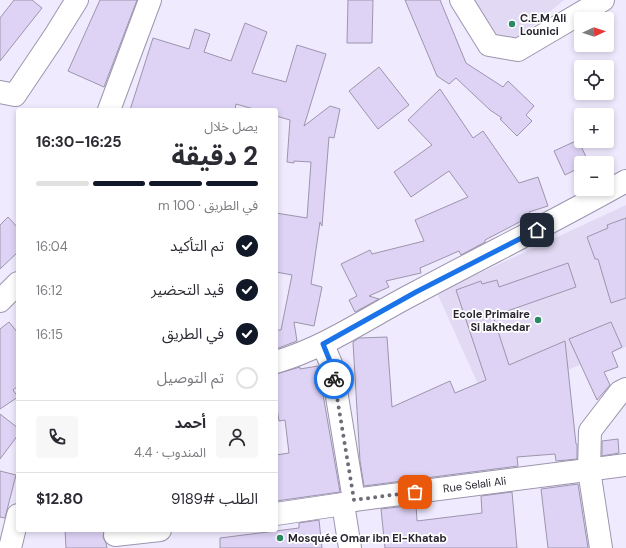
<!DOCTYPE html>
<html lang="ar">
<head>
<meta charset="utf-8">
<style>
	:root { --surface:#fff; --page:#f7f7f7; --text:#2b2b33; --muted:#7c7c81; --line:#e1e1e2; --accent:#111827 }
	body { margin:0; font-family:"DM Sans","Noto Sans Arabic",sans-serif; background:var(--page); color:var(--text); direction:rtl; height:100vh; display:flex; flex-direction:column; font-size:15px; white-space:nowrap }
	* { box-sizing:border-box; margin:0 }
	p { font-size:13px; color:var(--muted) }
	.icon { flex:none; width:22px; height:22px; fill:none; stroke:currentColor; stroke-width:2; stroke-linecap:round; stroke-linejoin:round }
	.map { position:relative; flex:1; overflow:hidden; direction:ltr }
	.drawer { position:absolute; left:16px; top:108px; width:262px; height:424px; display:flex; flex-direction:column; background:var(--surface); border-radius:4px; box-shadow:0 2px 6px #0003; direction:rtl }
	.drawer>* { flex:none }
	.needle { width:26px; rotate:86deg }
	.buttons { position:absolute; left:574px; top:12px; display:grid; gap:8px }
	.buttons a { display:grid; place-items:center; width:40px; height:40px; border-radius:4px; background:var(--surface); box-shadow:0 2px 6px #0003; font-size:20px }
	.pin { position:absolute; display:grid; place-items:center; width:34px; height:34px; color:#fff; margin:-17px; border-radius:8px; box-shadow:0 2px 6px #0006 }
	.courier { position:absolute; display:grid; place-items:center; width:40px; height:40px; margin:-20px; border:3px solid #1a73e8; border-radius:50%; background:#fff; color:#222; box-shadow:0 1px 5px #0007 }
	.summary em { font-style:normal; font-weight:700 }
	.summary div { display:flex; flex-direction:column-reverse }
	.summary { display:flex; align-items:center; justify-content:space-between; height:68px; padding:0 20px }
	h1 { font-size:26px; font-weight:700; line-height:30px }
	.bar { display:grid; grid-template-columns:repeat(4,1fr); gap:6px 4px; align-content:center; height:48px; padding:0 20px }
	.bar i { height:5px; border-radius:3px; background:var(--line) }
	.bar .current { background:var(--accent) }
	.bar p { grid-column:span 4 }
	.line { display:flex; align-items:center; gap:10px; padding:0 20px; border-top:1px solid var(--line) }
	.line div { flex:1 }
	.round { display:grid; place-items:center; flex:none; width:42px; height:42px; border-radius:4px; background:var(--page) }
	ol { padding:0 20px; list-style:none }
	li { display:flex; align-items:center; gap:12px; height:44px }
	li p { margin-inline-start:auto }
	li .icon { padding:4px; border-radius:50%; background:var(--accent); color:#fff; stroke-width:4 }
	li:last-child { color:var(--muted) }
	li i { width:22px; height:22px; border:2px solid var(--line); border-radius:50% }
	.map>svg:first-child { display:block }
	.built { fill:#e2daf4 }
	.building { fill:#ded3f5; stroke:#9c95ac }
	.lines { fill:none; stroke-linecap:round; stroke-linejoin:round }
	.minor-casing { stroke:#9c95ad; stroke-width:24 }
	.minor { stroke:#fff; stroke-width:22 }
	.done { stroke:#6f6b78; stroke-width:4; stroke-dasharray:0 7.2 }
	.route { stroke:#1a73e8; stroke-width:5 }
	.poi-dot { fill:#2b8a62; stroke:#fff; stroke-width:1.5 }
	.labels { text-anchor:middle; stroke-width:3.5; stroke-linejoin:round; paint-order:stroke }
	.poi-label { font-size:11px; font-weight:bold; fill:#292630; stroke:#fff; text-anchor:start }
	.street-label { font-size:11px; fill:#292630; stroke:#fff }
</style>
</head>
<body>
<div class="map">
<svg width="626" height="548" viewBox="0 0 626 548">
	<rect width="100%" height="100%" fill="#f0eaff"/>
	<!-- built -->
	<path class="built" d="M471,0H564L506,48Z
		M626,205V347L486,402L437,293Z"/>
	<!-- building -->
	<path class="building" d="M14,0H32L42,8L0,61V18Z
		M100,0H137L104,87L68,71Z
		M348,0H373L372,43H347Z
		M405,0H440L466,63L503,87L508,81L534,106L526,115L532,121L517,136L500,119L502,118L490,110L456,78L449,84L437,76Z
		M245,23L267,32L252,73L286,82L297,45L326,54L304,126L330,106L340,109L334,138L329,137L322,226L320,222L311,284L322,287L314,326L294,322L297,341L276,349V330H281L292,275L276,272V213L307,218L311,162L294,161V163L287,162L290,120L276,116V110H257L236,104L235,110H130L153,38L189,49L195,29L210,34L204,52L231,61Z
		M379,67L409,105L378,129L349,91Z
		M440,89L473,138L483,131L519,183L538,177L548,206L529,212L531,216L485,240V242L461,255L459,251L420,268L421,273L386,281L389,287L369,296L379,299L355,312L349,300L357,296L341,264L370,250L372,254L424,241L415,220L468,197L449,171L411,197L394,172L432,145L408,120Z
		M578,140L589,163H581V167L565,175L554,151Z
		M8,217L18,228V252L0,269V225Z
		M626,218V298L611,303L598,259H595L587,237L608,228L607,225Z
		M568,263L576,287L493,316L509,365L565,341L576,444H577V459L556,461L555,454L517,457L518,466L364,486L360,461L353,342L359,338L387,337L392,407L450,381L455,393L486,380L456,290L481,281L482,284L497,280L499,287Z
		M9,322L18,333V386L13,390L18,397L0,409V329Z
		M611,322L622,347L612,352L618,367L604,372L610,385L597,400L569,339Z
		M318,366L340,492L276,501V455L289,453L285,420L279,421L276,403V374L300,367V369Z
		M0,414L18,428V435L0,459Z
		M618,439L619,453L602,456V441Z
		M0,471L16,475L5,518L0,517Z
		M578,484L588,548H548L541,489Z
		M512,492L517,548H385L381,509L416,505L417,521L482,513L481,496Z
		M319,520L322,548H220V538L299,528V523Z
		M65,530H104L103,537L106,543L107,548H66Z"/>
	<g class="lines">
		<defs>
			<g id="minor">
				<path d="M461,0L489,45L518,50L603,0"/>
				<path d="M0,92L15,95L54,37L77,0"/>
				<path d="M109,110L150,0"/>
				<path d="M0,301L18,283"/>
				<path d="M323,345L332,366L354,500"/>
				<path d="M276,362C327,347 370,316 417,292C486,255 557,220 626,181"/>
				<path d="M343,504L350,548"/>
				<path id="s1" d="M276,514L343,504L354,500L626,465"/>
				<path d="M115,535L160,530"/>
				<path d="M10,548L18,515"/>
				<path d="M601,548L589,470L590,431L620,392L626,389"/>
			</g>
		</defs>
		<!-- minor casing -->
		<use href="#minor" class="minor-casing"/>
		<!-- minor -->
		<use href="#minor" class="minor"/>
	</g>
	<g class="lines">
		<!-- done -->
		<path class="done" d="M334,379L354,500L415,492"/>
		<!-- route -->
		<path class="route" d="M334,379L332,366L323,344L416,292L537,230"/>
	</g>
	<!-- markers -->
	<g class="poi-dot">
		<circle cx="512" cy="24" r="4"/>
		<circle cx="538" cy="320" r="4"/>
		<circle cx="280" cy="538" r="4"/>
	</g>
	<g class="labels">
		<!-- poi labels -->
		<g class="poi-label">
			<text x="520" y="22">C.E.M Ali<tspan x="520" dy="13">Lounici</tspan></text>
			<text x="530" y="318" text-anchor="end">Ecole Primaire<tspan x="530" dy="13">Si lakhedar</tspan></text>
			<text x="288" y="542">Mosquée Omar ibn El-Khatab</text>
		</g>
		<!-- street labels -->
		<g class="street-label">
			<text dy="4" stroke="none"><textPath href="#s1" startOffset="201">Rue Selali Ali</textPath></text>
		</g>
	</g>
</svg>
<div class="buttons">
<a><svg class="needle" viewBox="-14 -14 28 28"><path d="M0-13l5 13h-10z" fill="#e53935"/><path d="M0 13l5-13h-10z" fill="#7c7c81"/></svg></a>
<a><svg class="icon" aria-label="locate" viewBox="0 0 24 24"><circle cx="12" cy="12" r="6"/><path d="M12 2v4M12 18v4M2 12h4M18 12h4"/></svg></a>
<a>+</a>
<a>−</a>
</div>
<div class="pin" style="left:415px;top:492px;background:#ea580c"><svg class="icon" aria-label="bag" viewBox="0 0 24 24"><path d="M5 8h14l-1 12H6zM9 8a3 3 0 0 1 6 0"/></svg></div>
<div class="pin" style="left:537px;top:230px;background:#1f2937"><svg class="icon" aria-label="home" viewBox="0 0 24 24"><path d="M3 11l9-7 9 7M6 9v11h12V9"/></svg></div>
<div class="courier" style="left:334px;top:379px"><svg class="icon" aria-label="bike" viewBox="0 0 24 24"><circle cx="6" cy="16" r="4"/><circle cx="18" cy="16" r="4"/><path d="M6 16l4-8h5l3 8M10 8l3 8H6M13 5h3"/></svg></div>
<section class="drawer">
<div class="summary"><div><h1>2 دقيقة</h1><p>يصل خلال</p></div><em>16:25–16:30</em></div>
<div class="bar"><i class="current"></i><i class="current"></i><i class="current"></i><i></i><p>في الطريق · 100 m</p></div>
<ol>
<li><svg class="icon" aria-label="check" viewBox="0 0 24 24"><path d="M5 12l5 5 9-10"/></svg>تم التأكيد<p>16:04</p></li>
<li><svg class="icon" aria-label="check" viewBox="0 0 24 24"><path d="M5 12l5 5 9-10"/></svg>قيد التحضير<p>16:12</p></li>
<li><svg class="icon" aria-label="check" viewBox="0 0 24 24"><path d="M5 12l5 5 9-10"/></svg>في الطريق<p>16:15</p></li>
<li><i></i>تم التوصيل</li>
</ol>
<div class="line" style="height:72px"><a class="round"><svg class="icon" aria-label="person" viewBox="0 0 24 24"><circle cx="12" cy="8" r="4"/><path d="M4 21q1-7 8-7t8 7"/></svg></a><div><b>أحمد</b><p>المندوب · 4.4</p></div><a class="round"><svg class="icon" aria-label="phone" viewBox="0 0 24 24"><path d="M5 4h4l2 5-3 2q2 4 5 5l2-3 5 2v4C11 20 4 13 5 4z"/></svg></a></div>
<div class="line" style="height:52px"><div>الطلب #9189</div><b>$12.80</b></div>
</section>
</div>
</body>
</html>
